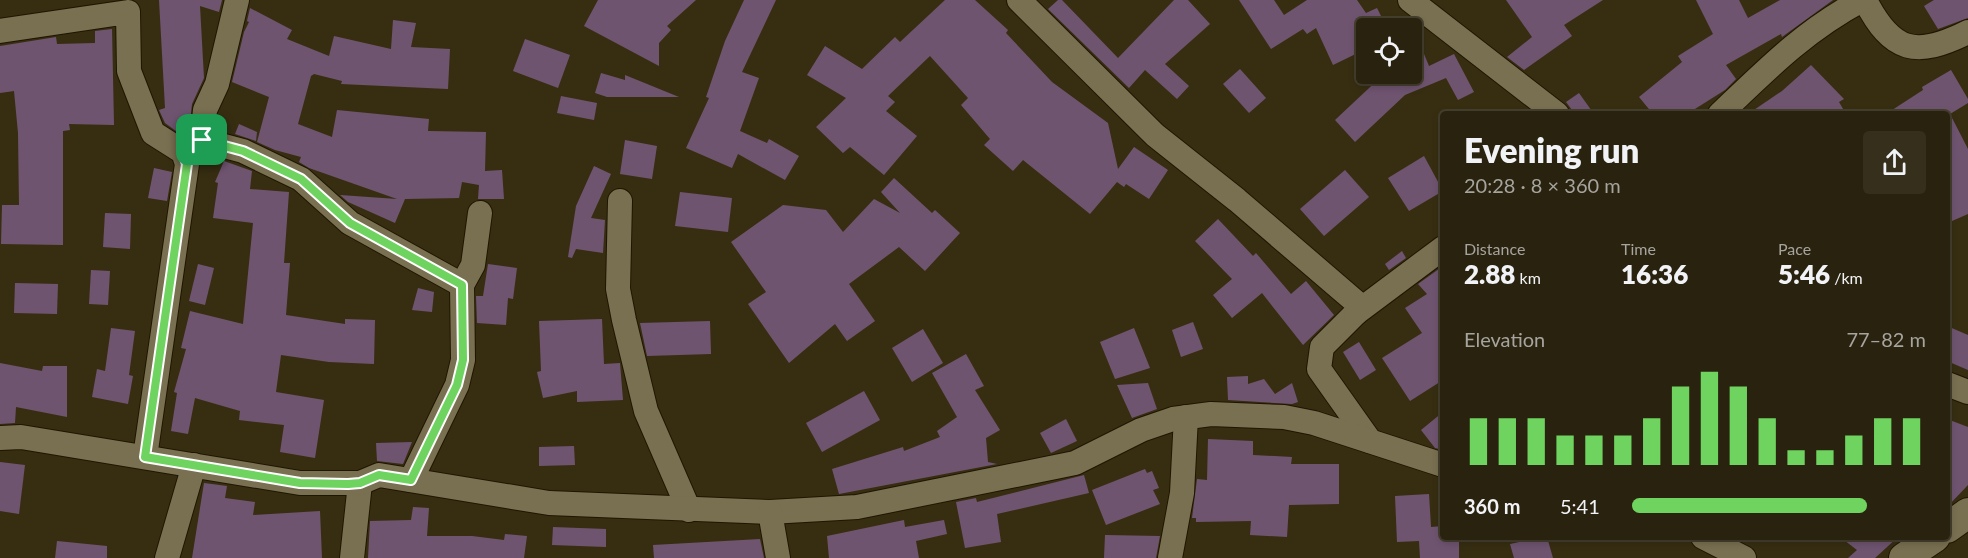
<!DOCTYPE html>
<meta charset="utf-8">
<style>
:root{--surface:#29220e;--page:#352f1c;--text:#f1f3f6;--muted:#a5a49e;--line:#453f2e;--accent:#6fd360}
body{margin:0;font-family:Lato,sans-serif;background:var(--page);color:var(--text);height:100vh;display:flex;flex-direction:column;font-size:22px;white-space:nowrap}
*{box-sizing:border-box;margin:0}
p{font-size:20px;color:var(--muted)}
.icon{flex:none;width:33px;height:33px;fill:none;stroke:currentColor;stroke-width:2;stroke-linecap:round;stroke-linejoin:round}
.map{position:relative;flex:1;overflow:hidden}
.sheet{position:absolute;left:1440px;top:111px;width:510px;height:429px;display:flex;flex-direction:column;background:var(--surface);border-radius:6px;box-shadow:0 3px 9px #0003,0 0 0 2px var(--line)}
.sheet>*{flex:none}
.tools{position:absolute;left:1356px;top:18px;display:grid;gap:12px}
.tools a{display:grid;place-items:center;width:66px;height:66px;border-radius:6px;background:var(--surface);box-shadow:0 3px 9px #0003,0 0 0 2px var(--line);font-size:30px}
.pin{position:absolute;display:grid;place-items:center;width:51px;height:51px;color:#fff;margin:-26px;border-radius:12px;box-shadow:0 3px 9px #0006}
.round{display:grid;place-items:center;flex:none;width:63px;height:63px;border-radius:6px;background:var(--page)}
.head{display:flex;align-items:center;justify-content:space-between;height:102px;padding:0 24px}
h1{font-size:33px;font-weight:800;line-height:45px}
.metrics{display:grid;grid-template-columns:repeat(3,1fr);gap:9px;height:102px;padding:6px 24px}
.metrics div{display:grid;align-content:center}
.metrics b{font-size:26px;font-weight:800}
.metrics small{font-size:16px;font-weight:400}
.metrics p{font-size:16px}
.chart{height:168px;padding:12px 24px}
.chart p{display:flex;justify-content:space-between}
.chart svg{width:100%;height:108px;margin-top:6px;stroke:var(--accent);stroke-width:6}
ul{padding:0 24px;list-style:none;font-size:20px}
li{display:grid;grid-template-columns:96px 72px 1fr;align-items:center;height:45px}
li i{height:15px;border-radius:8px;background:var(--accent)}
.map>svg:first-child{display:block}
.building{fill:#6f5470}
.lines{fill:none;stroke-linecap:round;stroke-linejoin:round}
.minor-casing{stroke:#1f1600;stroke-width:26}
.tertiary-casing{stroke:#1f1600;stroke-width:32}
.minor{stroke:#796f51;stroke-width:24}
.tertiary{stroke:#796f51;stroke-width:30}
.route-casing{stroke:#fff;stroke-width:12}
.route{stroke:#6fd360;stroke-width:8}
</style>
<div class="map">
<svg width="1968" height="558" viewBox="0 0 1968 558">
<rect width="100%" height="100%" fill="#372e12"/>
<g class="building">
<polygon points="159,0 222,0 219,12 200,6 204,78 192,104 189,131 176,131 165,123 159,110 165,108"/>
<polygon points="598,0 696,0 667,26 671,30 659,43 659,66 584,26"/>
<polygon points="744,0 776,0 742,72 759,78 740,131 767,143 769,139 799,156 785,180 738,154 732,168 686,148 709,98 706,97 725,41"/>
<polygon points="945,0 975,0 1008,30 1006,33 1052,82 1108,123 1118,169 1134,147 1168,170 1149,199 1126,184 1124,187 1117,182 1090,214 1023,160 1013,171 984,145 990,139 961,105 968,98 930,56 888,96 895,102 886,111 917,136 884,175 850,147 843,153 816,127 846,98 807,75 825,46 862,69 895,37 900,42"/>
<polygon points="1058,0 1062,0 1118,58 1174,0 1188,0 1210,24 1165,64 1189,86 1177,99 1145,70 1129,88 1048,9"/>
<polygon points="1239,0 1274,0 1284,15 1307,0 1357,0 1366,13 1377,8 1387,28 1366,28 1366,49 1333,65 1316,28 1307,34 1303,29 1271,49"/>
<polygon points="1506,0 1603,0 1564,25 1572,36 1524,70 1507,57 1532,37"/>
<polygon points="1696,0 1739,0 1748,18 1780,0 1833,0 1782,37 1781,34 1726,65 1736,79 1725,90 1687,114 1653,114 1639,97 1682,62 1678,56 1713,34"/>
<polygon points="1934,0 1968,0 1968,18 1938,29 1924,6"/>
<polygon points="250,8 292,30 287,39 329,56 334,36 391,49 393,20 416,23 411,47 450,49 448,89 341,84 342,81 314,74 311,76 298,124 332,137 337,110 429,119 428,131 486,132 485,171 502,170 504,199 478,199 479,185 462,182 459,198 405,199 395,223 348,202 340,195 397,199 309,168 299,162 301,157 275,150 257,142 269,97 232,82 244,32 249,22 247,21"/>
<polygon points="1412,25 1429,66 1454,54 1474,92 1458,100 1446,78 1405,95 1355,142 1335,120 1384,74 1412,74"/>
<polygon points="112,29 114,125 69,124 70,130 63,131 63,245 1,244 2,205 19,205 18,133 14,91 0,93 0,46 56,37 57,44 95,43 95,31"/>
<polygon points="525,39 570,55 558,88 513,71"/>
<polygon points="1811,65 1844,99 1839,102 1846,114 1748,114 1782,91"/>
<polygon points="1240,69 1266,98 1249,113 1223,84"/>
<polygon points="1951,70 1968,99 1968,103 1950,114 1968,149 1968,214 1952,221 1947,210 1947,114 1886,114 1923,90 1922,87"/>
<polygon points="601,73 625,80 625,75 679,97 607,97 595,93"/>
<polygon points="1579,93 1594,114 1575,114 1566,102"/>
<polygon points="561,96 597,103 594,120 557,113"/>
<polygon points="239,124 257,132 256,141 235,134"/>
<polygon points="625,140 657,146 652,179 620,174"/>
<polygon points="1424,156 1443,191 1409,211 1388,178"/>
<polygon points="224,161 252,171 250,189 289,192 284,263 290,263 286,315 345,324 345,319 375,320 374,364 329,362 281,355 276,392 324,400 315,458 280,452 284,425 239,420 240,411 195,398 188,434 171,431 177,393 174,392 186,349 181,348 190,311 243,324 253,223 213,218 218,183 215,182"/>
<polygon points="594,166 611,174 591,218 605,220 603,253 576,249 572,258 568,257 576,206"/>
<polygon points="154,168 172,172 167,201 148,198"/>
<polygon points="1345,170 1369,197 1324,236 1300,209"/>
<polygon points="894,178 932,213 935,210 960,233 925,271 899,247 849,284 875,321 847,341 835,324 789,363 748,304 766,292 731,242 783,205 826,210 843,232 874,199 900,213 881,192"/>
<polygon points="680,192 732,198 728,232 675,226"/>
<polygon points="105,213 131,214 130,249 103,247"/>
<polygon points="1218,219 1253,256 1256,253 1291,294 1306,281 1334,315 1303,345 1262,293 1232,318 1213,295 1232,279 1195,241"/>
<polygon points="1402,251 1406,258 1389,270 1385,264"/>
<polygon points="198,264 214,268 205,305 189,301"/>
<polygon points="488,264 517,268 513,299 508,298 506,325 477,323 476,296 483,296"/>
<polygon points="1443,266 1443,380 1410,401 1382,358 1422,333 1405,308 1427,294 1418,284"/>
<polygon points="91,270 110,271 108,305 89,304"/>
<polygon points="15,283 58,284 57,314 14,313"/>
<polygon points="418,288 434,292 432,312 412,310"/>
<polygon points="602,319 604,364 620,363 623,400 577,402 577,391 543,398 537,372 541,371 539,321"/>
<polygon points="710,321 711,354 647,356 640,323"/>
<polygon points="1193,322 1203,349 1181,357 1172,330"/>
<polygon points="1947,326 1968,335 1968,370 1947,361"/>
<polygon points="111,328 135,331 129,375 133,376 128,404 92,397 97,369 105,371"/>
<polygon points="1134,328 1150,368 1115,379 1100,342"/>
<polygon points="923,329 943,363 912,382 892,348"/>
<polygon points="1359,342 1376,370 1360,380 1343,352"/>
<polygon points="966,354 984,386 975,390 1000,430 986,438 988,462 997,464 839,494 832,469 903,447 904,451 940,437 937,431 957,417 932,373"/>
<polygon points="0,363 42,371 43,366 67,366 67,417 16,407 15,423 0,424"/>
<polygon points="1248,376 1248,384 1264,379 1275,394 1292,383 1298,402 1292,404 1228,400 1227,377"/>
<polygon points="1148,383 1157,409 1132,418 1117,385"/>
<polygon points="864,391 880,420 822,452 806,423"/>
<polygon points="1443,412 1443,450 1435,448 1421,430"/>
<polygon points="1066,419 1077,441 1051,453 1040,433"/>
<polygon points="1947,419 1968,427 1968,485 1947,507"/>
<polygon points="1208,439 1253,441 1253,455 1292,457 1291,464 1339,464 1339,504 1289,505 1287,537 1250,535 1251,521 1196,522 1196,518 1192,518 1197,479 1207,480"/>
<polygon points="412,442 403,464 377,461 376,443"/>
<polygon points="574,446 575,465 539,466 539,447"/>
<polygon points="0,462 25,465 19,514 0,511"/>
<polygon points="1145,469 1147,473 1152,471 1159,488 1153,490 1160,504 1106,525 1092,490"/>
<polygon points="1084,475 1089,493 997,514 1001,542 965,548 956,502 976,498 977,502"/>
<polygon points="204,483 227,486 225,498 255,502 253,515 320,511 322,558 192,558"/>
<polygon points="1429,494 1431,527 1443,526 1443,537 1459,537 1459,558 1420,558 1419,541 1397,542 1395,496"/>
<polygon points="413,507 429,508 427,536 472,536 504,540 505,534 527,536 524,558 368,558 370,521 411,520"/>
<polygon points="904,520 905,527 944,520 947,534 916,541 919,558 829,558 827,536"/>
<polygon points="553,527 606,529 606,547 552,545"/>
<polygon points="1105,535 1160,536 1156,558 1104,558"/>
<polygon points="1541,537 1547,537 1553,558 1514,558 1510,544"/>
<polygon points="1840,537 1898,537 1875,558 1848,558 1857,550"/>
<polygon points="760,539 764,558 654,558 653,545"/>
<polygon points="57,541 107,546 107,558 55,558"/>
</g>
<g class="lines">
<g class="minor-casing">
<g id="minor">
<polyline points="1019,0 1155,135 1237,200 1357,303 1356,313 1322,347 1319,369 1370,441"/>
<polyline points="1410,0 1557,114"/>
<path d="M1865,0C1892,53 1916,58 1968,32"/>
<polyline points="0,31 128,12 129,71 153,133 183,152 187,164 145,457"/>
<path d="M1720,114C1766,70 1804,31 1862,0"/>
<polyline points="202,140 243,151 301,179 350,223 462,285"/>
<polyline points="188,149 202,140 205,110 217,84 237,0"/>
<polyline points="620,201 618,289 624,320 646,411 689,510"/>
<polyline points="1356,313 1443,248"/>
<polyline points="1947,384 1968,392"/>
<polyline points="0,438 21,437 300,483 360,483 352,558"/>
<polyline points="411,480 457,385 463,360 462,285 473,265 480,213"/>
<polyline points="360,483 379,475 549,503 770,512 857,507 1075,463 1141,430 1173,419 1211,414 1284,417 1314,423 1443,465"/>
<polyline points="770,512 778,558"/>
<polyline points="1703,537 1744,558"/>
<polyline points="167,558 194,465"/>
<polyline points="1170,558 1182,493 1186,417"/>
</g>
</g>
<g class="tertiary-casing">
<g id="tertiary">
<polyline points="1947,528 1968,513"/>
<polyline points="1904,558 1935,537"/>
</g>
</g>
<use href="#minor" class="minor"/>
<use href="#tertiary" class="tertiary"/>
</g>
<g class="lines">
<g class="route-casing">
<polygon id="route" points="202,140 243,151 301,179 350,223 462,285 463,360 457,385 411,480 379,475 360,483 348,484 300,483 145,457 187,164 183,152"/>
</g>
<use href="#route" class="route"/>
</g>
</svg>
<div class="tools">
<a><svg class="icon" aria-label="locate" viewBox="0 0 24 24"><circle cx="12" cy="12" r="6"/><path d="M12 2v4M12 18v4M2 12h4M18 12h4"/></svg></a>
</div>
<div class="pin" style="left:202px;top:140px;background:#1e9e55"><svg class="icon" aria-label="arrive" viewBox="0 0 24 24"><path d="M6 21V4h12l-3 4 3 4H6"/></svg></div>
<section class="sheet">
<div class="head"><div><h1>Evening run</h1><p>20:28 · 8 × 360 m</p></div><a class="round"><svg class="icon" aria-label="share" viewBox="0 0 24 24"><path d="M12 15V3M7 8l5-5 5 5M5 13v7h14v-7"/></svg></a></div>
<div class="metrics">
<div><p>Distance</p><b>2.88<small> km</small></b></div>
<div><p>Time</p><b>16:36</b></div>
<div><p>Pace</p><b>5:46<small> /km</small></b></div>
</div>
<div class="chart"><p><span>Elevation</span>77–82 m</p>
<svg viewBox="0 0 160 44" preserveAspectRatio="none"><path d="M5 44V25M15 44V25M25 44V25M35 44V32M45 44V32M55 44V32M65 44V25M75 44V12M85 44V6M95 44V12M105 44V25M115 44V38M125 44V38M135 44V32M145 44V25M155 44V25"/></svg>
</div>
<ul>
<li><b>360 m</b>5:41<i style="width:80%"></i></li>
</ul>
</section>
</div>
